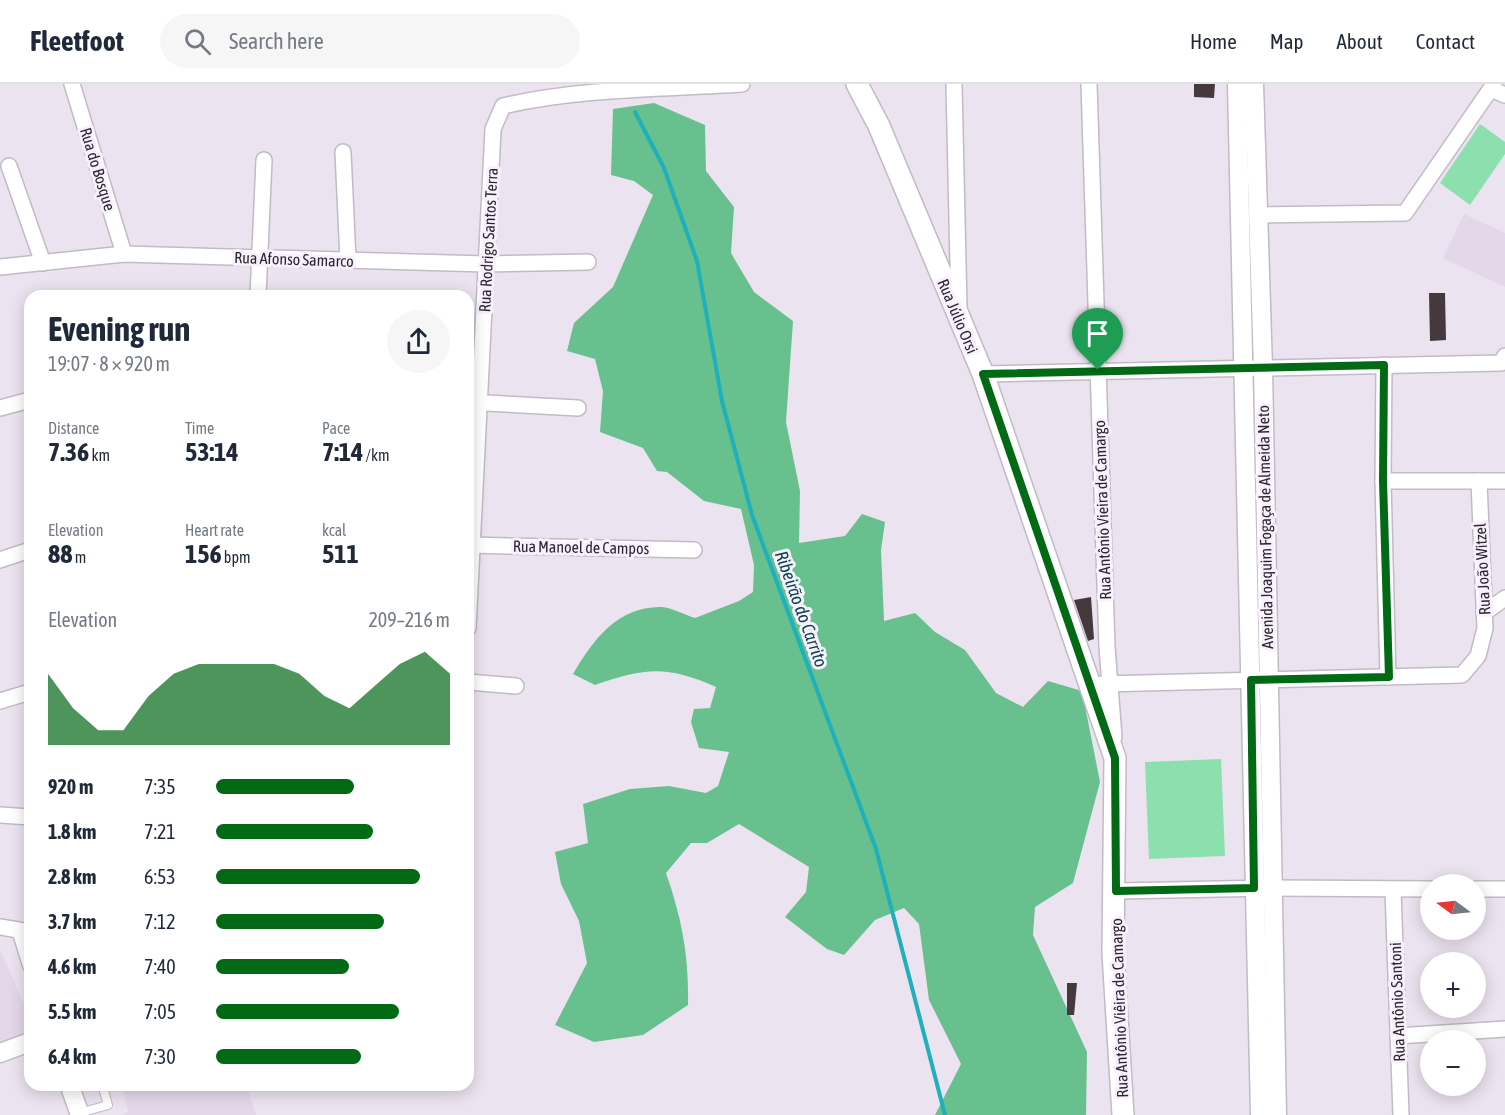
<!DOCTYPE html>
<meta charset="utf-8">
<style>
:root{--surface:#fff;--page:#f6f6f7;--text:#1f2937;--muted:#747a83;--line:#e0e1e3;--accent:#026915}
body{margin:0;font-family:"Asap Condensed",sans-serif;background:var(--page);color:var(--text);height:100vh;display:flex;flex-direction:column;font-size:22px;white-space:nowrap}
*{box-sizing:border-box;margin:0}
p{font-size:20px;color:var(--muted)}
.icon{flex:none;width:33px;height:33px;fill:none;stroke:currentColor;stroke-width:2;stroke-linecap:round;stroke-linejoin:round}
.map{position:relative;flex:1;overflow:hidden}
.details{position:absolute;left:24px;top:206px;width:450px;height:801px;display:flex;flex-direction:column;background:var(--surface);border-radius:18px;box-shadow:0 3px 15px #0003}
.details>*{flex:none}
.needle{width:39px;rotate:285deg}
.controls{position:absolute;left:1420px;top:790px;display:grid;gap:12px}
.controls a{display:grid;place-items:center;width:66px;height:66px;border-radius:50%;background:var(--surface);box-shadow:0 3px 15px #0003;font-size:30px}
.pin{position:absolute;display:grid;place-items:center;width:51px;height:51px;color:#fff;margin:-62px -26px;border-radius:50% 50% 50% 0;rotate:-45deg;box-shadow:0 0 6px #0007}
.pin .icon{rotate:45deg}
.round{display:grid;place-items:center;flex:none;width:63px;height:63px;border-radius:32px;background:var(--page)}
.summary{display:flex;align-items:center;justify-content:space-between;height:102px;padding:0 24px}
h1{font-size:33px;font-weight:700;line-height:45px}
.stats{display:grid;grid-template-columns:repeat(3,1fr);gap:9px;height:102px;padding:6px 24px}
.stats div{display:grid;align-content:center}
.stats b{font-size:26px;font-weight:700}
.stats small{font-size:16px;font-weight:400}
.stats p{font-size:16px}
.chart{height:168px;padding:12px 24px}
.chart p{display:flex;justify-content:space-between}
.chart svg{width:100%;height:108px;margin-top:6px;fill:var(--accent);opacity:.7}
ul{padding:0 24px;list-style:none;font-size:20px}
li{display:grid;grid-template-columns:96px 72px 1fr;align-items:center;height:45px}
li i{height:15px;border-radius:8px;background:var(--accent)}
header{display:flex;align-items:center;gap:36px;box-sizing:border-box;height:84px;padding:0 30px;background:var(--surface);border-bottom:2px solid var(--line)}
header strong{font-size:28px}
nav{display:flex;gap:33px;margin-inline-start:auto;font-size:21px}
.search{width:420px;height:54px;background:var(--page);display:flex;align-items:center;gap:15px;box-sizing:border-box;padding:0 21px;border-radius:33px;color:var(--muted);font-size:22px}
.map>svg:first-child{display:block}
.built{fill:#e4d7ea}
.green{fill:#8ce0ae}
.forest{fill:#68c08e}
.lines{fill:none;stroke-linecap:round;stroke-linejoin:round}
.stream{stroke:#1eb1bb;stroke-width:4}
.building{fill:#46393d}
.service-casing{stroke:#c2bac6;stroke-width:10}
.minor-casing{stroke:#c2bac6;stroke-width:18}
.tertiary-casing{stroke:#c2bac6;stroke-width:21}
.secondary-casing{stroke:#c2bac6;stroke-width:24}
.service{stroke:#fff;stroke-width:8}
.minor{stroke:#fff;stroke-width:15}
.tertiary{stroke:#fff;stroke-width:18}
.secondary{stroke:#fff;stroke-width:21}
.route-casing{stroke:#fff;stroke-width:12}
.route{stroke:#026915;stroke-width:8}
.labels{text-anchor:middle;stroke-width:6;stroke-linejoin:round;paint-order:stroke}
.street-label{font-size:16px;fill:#2b282d;stroke:#f9f0fe}
.water-label{font-size:18px;font-style:italic;fill:#064448;stroke:#f9f0fe}
</style>
<header>
<strong>Fleetfoot</strong>
<div class="search"><svg class="icon" aria-label="search" viewBox="0 0 24 24"><circle cx="10" cy="10" r="6"/><path d="M15 15l6 6"/></svg>Search here</div>
<nav><a>Home</a><a>Map</a><a>About</a><a>Contact</a></nav>
</header>
<div class="map">
<svg width="1505" height="1031" viewBox="0 0 1505 1031">
<rect width="100%" height="100%" fill="#ece3f0"/>
<g class="built">
<polygon points="1464,130 1505,149 1505,203 1443,174"/>
<polygon points="0,865 30,934 30,949 0,959"/>
<polygon points="111,1001 246,1001 256,1031 122,1031 128,1028 122,1003 112,1004"/>
</g>
<g class="green">
<polygon points="1480,40 1505,58 1505,70 1470,121 1440,99"/>
<polygon points="1221,675 1225,772 1149,775 1145,678"/>
</g>
<path class="forest" d="M654,19L705,41L706,87L734,123L731,169L754,208L793,237L786,338L800,407L799,459L845,452L862,430L885,438L881,466L884,537L915,529L935,548L965,566L996,609L1023,623L1048,597L1082,607L1100,698L1073,799L1035,823L1033,851L1087,968L1086,1031H935L961,980L929,916L919,840L904,824L875,836L844,871L827,865L785,833L806,808L809,783L739,740L707,759H691L666,789C682,835 689,872 688,921L643,951L594,958L555,941L587,879L579,837L561,800L555,768L588,759L583,720L630,705L669,702L706,709L718,702L729,668L699,664L691,638L694,625L710,624L716,603C665,581 646,584 595,601L573,590C593,556 617,523 660,523C671,523 685,531 695,534L739,517L753,508L754,481L741,425L704,417L667,388L657,387L643,364L600,348L603,307L595,275L567,267L574,239L613,203L653,111L634,97L611,91L613,25Z"/>
<g class="lines">
<polyline class="stream" points="635,28 664,84 697,177 722,317 752,431 876,765 945,1031"/>
</g>
<g class="building">
<polygon points="1194,0 1215,0 1214,14 1194,13"/>
<polygon points="1429,209 1445,209 1446,256 1430,257"/>
<polygon points="1091,513 1094,555 1088,557 1074,516"/>
<polygon points="1067,899 1077,899 1074,931 1067,931"/>
</g>
<g class="lines">
<g class="service-casing">
<polyline id="service" points="79,1029 108,1021 102,1000"/>
</g>
<g class="minor-casing">
<g id="minor">
<polyline points="72,0 124,170"/>
<polyline points="954,0 959,225"/>
<polyline points="1089,0 1107,563 1114,653"/>
<polyline points="1491,5 1505,11"/>
<polyline points="343,68 348,176"/>
<polyline points="9,82 43,179"/>
<polyline points="1259,131 1405,129 1494,0"/>
<polyline points="0,183 124,170 486,180 588,178"/>
<polyline points="258,212 264,76"/>
<polyline points="1384,281 1383,397 1388,593"/>
<polyline points="983,290 1501,279 1505,272"/>
<polyline points="468,318 578,324"/>
<polyline points="0,324 30,316"/>
<polyline points="1383,397 1505,397"/>
<polyline points="468,461 694,466"/>
<polyline points="0,476 30,466"/>
<polyline points="1484,529 1505,514"/>
<path d="M468,544L493,45L503,22C581,4 662,5 742,0"/>
<polyline points="468,598 516,602"/>
<polyline points="1102,600 1462,591 1478,572 1485,544 1479,397"/>
<polyline points="0,617 30,608"/>
<polyline points="0,731 30,733"/>
<polyline points="1476,805 1505,805"/>
<polyline points="1393,806 1401,1031"/>
<polyline points="1116,807 1272,804 1431,805"/>
<polyline points="0,843 30,848"/>
<polyline points="20,847 30,880"/>
<polyline points="1398,952 1505,945"/>
</g>
</g>
<g class="tertiary-casing">
<g id="tertiary">
<polyline points="1237,0 1260,1031"/>
<polyline points="1254,0 1263,284 1277,1031"/>
<polyline points="0,969 30,958"/>
<polyline points="69,1000 80,1031"/>
</g>
</g>
<g class="secondary-casing">
<polyline id="secondary" points="857,0 879,42 983,290 1115,674 1113,869 1123,1031"/>
</g>
<use href="#service" class="service"/>
<use href="#minor" class="minor"/>
<use href="#tertiary" class="tertiary"/>
<use href="#secondary" class="secondary"/>
</g>
<g class="lines">
<g class="route-casing">
<polygon id="route" points="1384,281 1383,397 1389,593 1251,596 1254,804 1116,807 1115,674 983,290"/>
</g>
<use href="#route" class="route"/>
</g>
<g class="labels">
<g class="street-label">
<text transform="translate(98 85) rotate(73)" y="6">Rua do Bosque</text>
<text transform="translate(488 156) rotate(-87)" y="6">Rua Rodrigo Santos Terra</text>
<text transform="translate(294 175) rotate(2)" y="6">Rua Afonso Samarco</text>
<text transform="translate(958 232) rotate(67)" y="6">Rua Júlio Orsi</text>
<text transform="translate(1102 426) rotate(-92)" y="6">Rua Antônio Vieira de Camargo</text>
<text transform="translate(1265 443) rotate(-91)" y="6">Avenida Joaquim Fogaça de Almeida Neto</text>
<text transform="translate(581 463) rotate(1)" y="6">Rua Manoel de Campos</text>
<text transform="translate(1482 485) rotate(-93)" y="6">Rua João Witzel</text>
<text transform="translate(1397 918) rotate(-92)" y="6">Rua Antônio Santoni</text>
<text transform="translate(1119 924) rotate(-92)" y="6">Rua Antônio Viêira de Camargo</text>
</g>
<g class="water-label">
<text transform="translate(801 525) rotate(70)" y="6">Ribeirão do Carrito</text>
</g>
</g>
</svg>
<div class="controls">
<a><svg class="needle" viewBox="-14 -14 28 28"><path d="M0-13l5 13h-10z" fill="#e53935"/><path d="M0 13l5-13h-10z" fill="#747a83"/></svg></a>
<a>+</a>
<a>−</a>
</div>
<div class="pin" style="left:1098px;top:286px;background:#1e9e55"><svg class="icon" aria-label="arrive" viewBox="0 0 24 24"><path d="M6 21V4h12l-3 4 3 4H6"/></svg></div>
<section class="details">
<div class="summary"><div><h1>Evening run</h1><p>19:07 · 8 × 920 m</p></div><a class="round"><svg class="icon" aria-label="share" viewBox="0 0 24 24"><path d="M12 15V3M7 8l5-5 5 5M5 13v7h14v-7"/></svg></a></div>
<div class="stats">
<div><p>Distance</p><b>7.36<small> km</small></b></div>
<div><p>Time</p><b>53:14</b></div>
<div><p>Pace</p><b>7:14<small> /km</small></b></div>
</div>
<div class="stats">
<div><p>Elevation</p><b>88<small> m</small></b></div>
<div><p>Heart rate</p><b>156<small> bpm</small></b></div>
<div><p>kcal</p><b>511</b></div>
</div>
<div class="chart"><p><span>Elevation</span>209–216 m</p>
<svg viewBox="0 0 160 44" preserveAspectRatio="none"><path d="M0 44V15L10 29L20 38L30 38L40 24L50 15L60 11L70 11L80 11L90 11L100 15L110 24L120 29L130 20L140 11L150 6L160 15V44z"/></svg>
</div>
<ul>
<li><b>920 m</b>7:35<i style="width:59%"></i></li>
<li><b>1.8 km</b>7:21<i style="width:67%"></i></li>
<li><b>2.8 km</b>6:53<i style="width:87%"></i></li>
<li><b>3.7 km</b>7:12<i style="width:72%"></i></li>
<li><b>4.6 km</b>7:40<i style="width:57%"></i></li>
<li><b>5.5 km</b>7:05<i style="width:78%"></i></li>
<li><b>6.4 km</b>7:30<i style="width:62%"></i></li>
</ul>
</section>
</div>
